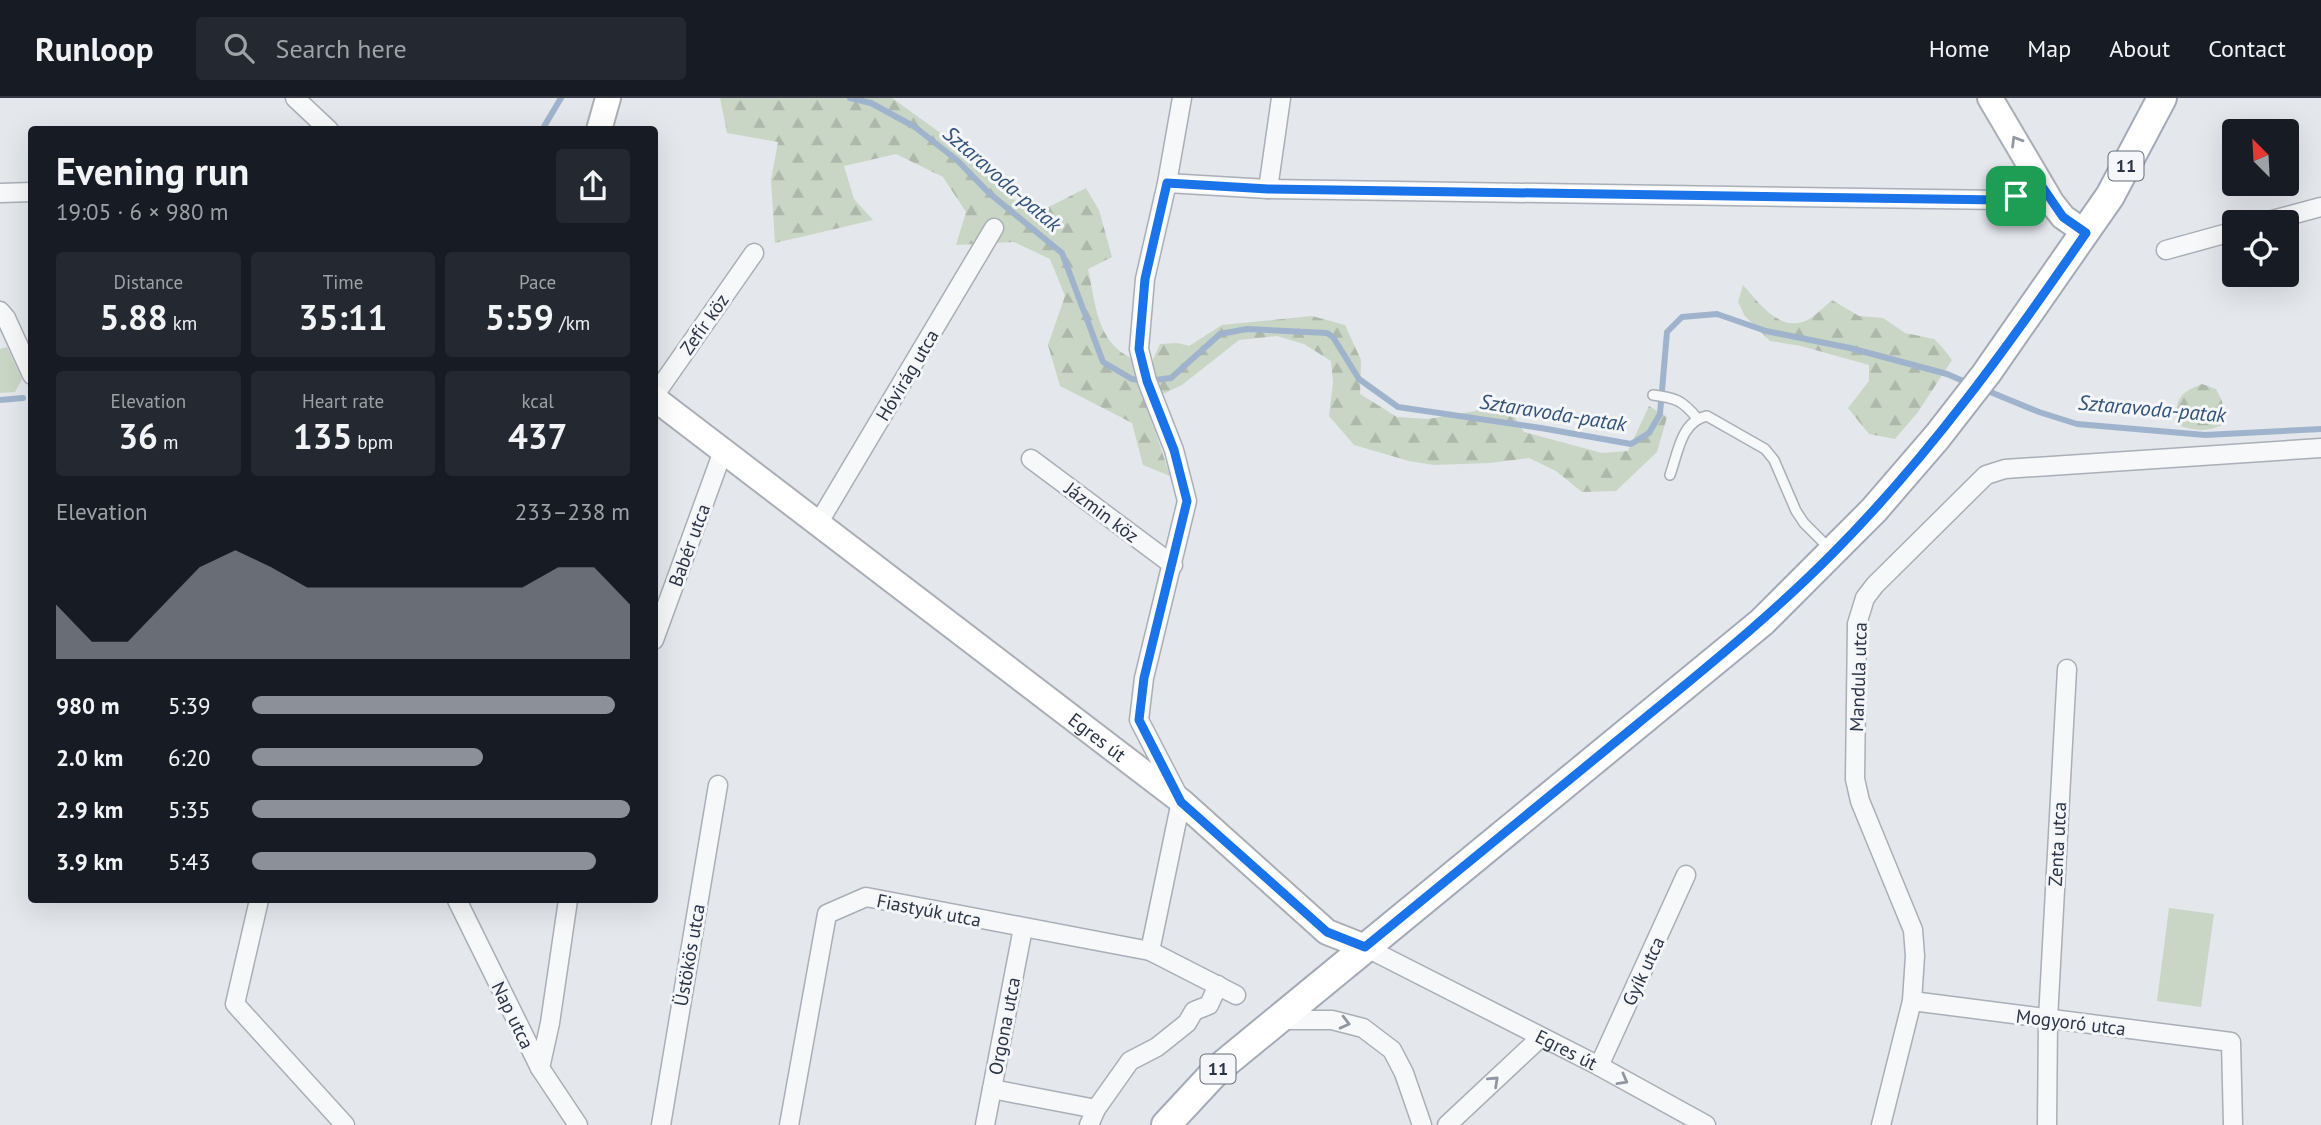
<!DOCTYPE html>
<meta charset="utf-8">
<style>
:root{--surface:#171b24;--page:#242831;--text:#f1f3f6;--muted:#9ea1a6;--line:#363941;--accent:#8c9099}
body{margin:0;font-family:"PT Sans",sans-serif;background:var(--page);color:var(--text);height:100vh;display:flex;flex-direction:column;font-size:26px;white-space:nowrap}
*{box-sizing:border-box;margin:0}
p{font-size:23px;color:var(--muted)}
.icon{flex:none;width:38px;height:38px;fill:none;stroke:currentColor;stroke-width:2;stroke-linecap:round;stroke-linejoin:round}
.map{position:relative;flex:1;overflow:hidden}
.side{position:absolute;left:28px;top:28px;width:630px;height:777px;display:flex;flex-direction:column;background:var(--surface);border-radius:7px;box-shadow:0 7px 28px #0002}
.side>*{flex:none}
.needle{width:46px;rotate:336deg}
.tools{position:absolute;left:2222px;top:21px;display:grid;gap:14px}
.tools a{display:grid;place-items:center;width:77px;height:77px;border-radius:7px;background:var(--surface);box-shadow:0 7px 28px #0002;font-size:35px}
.pin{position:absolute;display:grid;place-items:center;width:60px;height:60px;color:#fff;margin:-30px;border-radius:14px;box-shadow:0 4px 10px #0006}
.round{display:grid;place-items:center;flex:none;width:74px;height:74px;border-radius:7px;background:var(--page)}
.headline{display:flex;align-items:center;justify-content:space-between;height:119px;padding:0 28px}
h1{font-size:38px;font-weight:600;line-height:52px}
.metrics{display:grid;grid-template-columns:repeat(3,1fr);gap:10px;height:119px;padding:7px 28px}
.metrics div{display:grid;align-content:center;border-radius:7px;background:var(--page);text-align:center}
.metrics b{font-size:35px;font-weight:600}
.metrics small{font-size:19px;font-weight:400}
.metrics p{font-size:19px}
.chart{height:196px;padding:14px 28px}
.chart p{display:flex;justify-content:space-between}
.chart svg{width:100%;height:126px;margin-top:7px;fill:var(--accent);opacity:.7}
ul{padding:0 28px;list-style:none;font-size:23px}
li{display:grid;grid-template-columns:112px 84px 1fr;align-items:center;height:52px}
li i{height:18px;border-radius:9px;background:var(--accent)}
header{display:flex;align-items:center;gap:42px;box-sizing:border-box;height:98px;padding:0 35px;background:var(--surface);border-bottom:2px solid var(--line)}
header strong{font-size:33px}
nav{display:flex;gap:38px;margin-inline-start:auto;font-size:24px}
.search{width:490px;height:63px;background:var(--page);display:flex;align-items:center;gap:18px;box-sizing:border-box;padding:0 24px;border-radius:7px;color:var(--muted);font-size:26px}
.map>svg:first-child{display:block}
.green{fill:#c9d6c5}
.forest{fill:url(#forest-firs)}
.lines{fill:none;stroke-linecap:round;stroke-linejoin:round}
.stream{stroke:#9fb4cc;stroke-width:6}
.lane-casing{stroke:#a9aeb7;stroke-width:12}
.street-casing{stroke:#a9aeb7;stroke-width:21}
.secondary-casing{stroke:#a9aeb7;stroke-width:28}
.primary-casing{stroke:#a3abb8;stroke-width:32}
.lane{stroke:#f7f8fa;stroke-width:9}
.street{stroke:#f7f8fa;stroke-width:18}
.secondary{stroke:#fff;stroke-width:24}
.primary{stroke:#fff;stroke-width:28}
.oneway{stroke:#959aa2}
.oneway2{stroke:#9196a0}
.route-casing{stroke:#fff;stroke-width:14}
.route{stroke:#1a73e8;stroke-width:9}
.labels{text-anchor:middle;stroke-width:6;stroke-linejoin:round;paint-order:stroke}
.shield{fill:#f4f6f9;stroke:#676e7b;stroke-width:2}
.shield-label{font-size:18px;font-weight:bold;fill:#2b3445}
.street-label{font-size:19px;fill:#2b3445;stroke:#f4f6f9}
.water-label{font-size:21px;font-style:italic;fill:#34527a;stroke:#f4f6f9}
</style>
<header>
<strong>Runloop</strong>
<div class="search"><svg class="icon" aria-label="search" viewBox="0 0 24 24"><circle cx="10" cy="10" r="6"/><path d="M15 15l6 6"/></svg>Search here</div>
<nav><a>Home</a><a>Map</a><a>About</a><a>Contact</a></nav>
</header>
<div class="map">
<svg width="2321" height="1027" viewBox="0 0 2321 1027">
<defs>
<pattern id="forest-firs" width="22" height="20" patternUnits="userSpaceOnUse" patternTransform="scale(1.75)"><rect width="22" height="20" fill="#c9d6c5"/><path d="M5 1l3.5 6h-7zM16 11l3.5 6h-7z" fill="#adb8ab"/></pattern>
</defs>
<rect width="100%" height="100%" fill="#e4e7ec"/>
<g class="green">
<polygon points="7,249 22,281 15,294 0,295 0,251"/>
<polygon points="2169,810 2214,816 2201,909 2157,903"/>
</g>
<g class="forest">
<path d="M720,0H892L960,49L987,66L1003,94L1035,116L1086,90L1099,112L1112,159L1088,171C1096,206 1096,243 1131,260L1170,378L1143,367L1132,325L1060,288L1048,247L1065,198L1050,161L1014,144L956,147L966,114L943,79L896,56L844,68L854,101L873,122L775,145L771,82L778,44L727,35Z"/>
<path d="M1743,187C1760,206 1782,238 1811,220C1818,215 1825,208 1832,202L1859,218L1883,220L1905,235L1934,241L1943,250L1952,262L1918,314L1895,341L1869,336L1848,310L1869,283V267L1801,248L1770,243L1745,218L1738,204Z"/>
<polygon points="1312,218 1345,227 1361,262 1360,296 1397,319 1428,321 1475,313 1487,303 1508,308 1524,334 1602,355 1628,353 1649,308 1667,319 1657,354 1616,393 1582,394 1556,373 1529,360 1490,365 1434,367 1409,363 1354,347 1329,318 1333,284 1331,263 1304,246 1277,238 1239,242 1182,287 1161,297 1151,266 1160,246 1178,245 1189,248 1222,227"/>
<path d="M2202,286L2216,291L2222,303L2225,325C2211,335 2191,333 2176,326C2176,300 2179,295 2202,286Z"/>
</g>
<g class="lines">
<g class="stream">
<polyline points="850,0 871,5 915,29 958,63 989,95 1062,155 1103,264 1132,281 1147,283 1171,280 1220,236 1247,231 1327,235 1333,239 1359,281 1398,309 1541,330 1631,346 1649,335 1660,316 1667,234 1682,219 1717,216 1766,233 1850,250 1947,276 1970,286"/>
<polyline points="542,32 561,0"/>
<polyline points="1983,291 2039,314 2077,326 2205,337 2321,331"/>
<polyline points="0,302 23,300"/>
</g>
<g class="lane-casing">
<g id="lane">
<path d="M1653,297C1676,300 1682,302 1697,320"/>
<path d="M1670,377C1678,355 1681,323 1707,318L1765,351L1774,362L1796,413L1804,425L1830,451"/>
</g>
</g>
<g class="street-casing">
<g id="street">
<polyline points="295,0 329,32"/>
<polyline points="1167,85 1268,91 2000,102 2016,98 2041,87"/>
<polyline points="1268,91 1281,0"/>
<polyline points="0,95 32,94"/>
<polyline points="2265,124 2321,109"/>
<polyline points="2166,152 2235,133"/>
<polyline points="0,213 6,220 32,277"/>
<polyline points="654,298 754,155"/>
<polyline points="1031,361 1173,467"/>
<polyline points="819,424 994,130"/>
<polyline points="654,542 723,353"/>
<polyline points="259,802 235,906 345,1027"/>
<polyline points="457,802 540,970 578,1027"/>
<path id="s1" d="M1365,849L1599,968L1706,1027"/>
<polyline points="1150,853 1181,703 1139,622 1144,580 1187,403 1174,352 1147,283 1139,251 1145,181 1167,85 1182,0"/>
<polyline points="1912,903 2231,944 2233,1027"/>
<polyline points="1277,922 1332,922 1363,930 1392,952 1404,975 1422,1027"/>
<polyline points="1599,968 1686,777"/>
<polyline points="540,970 550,925 568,802"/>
<polyline points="992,991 1096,1011"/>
<polyline points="661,1027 718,687"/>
<polyline points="789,1027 827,816 866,799 1150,853 1236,897"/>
<polyline points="985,1027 1023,830"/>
<polyline points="1089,1027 1096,1011 1130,963 1157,949 1187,925 1194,913 1209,907 1218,887"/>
<polyline points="1447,1027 1541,939"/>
<polyline points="1881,1027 1912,903 1915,858 1913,832 1860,703 1855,681 1857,526 1865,500 1875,487 1986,377 2005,371 2321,350"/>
<polyline points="2047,1027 2048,921 2067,571"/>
</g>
</g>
<g class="secondary-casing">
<g id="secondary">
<polyline points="1990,0 2052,105 2063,119 2086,135"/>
<polyline points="599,32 608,0"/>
<path id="s2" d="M654,300L1181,703L1327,834L1365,849"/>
</g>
</g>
<g class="primary-casing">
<polyline id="primary" points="1166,1027 1218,971 1762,524 1874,412 1937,339 1986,276 2110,98 2162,0"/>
</g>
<use href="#lane" class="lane"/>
<use href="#street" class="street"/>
<use href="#secondary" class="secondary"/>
<use href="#primary" class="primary"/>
</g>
<defs><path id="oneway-chevron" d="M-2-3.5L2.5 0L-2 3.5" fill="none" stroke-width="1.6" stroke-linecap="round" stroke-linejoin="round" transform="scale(1.75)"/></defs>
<use class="oneway" href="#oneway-chevron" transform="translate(2016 43) rotate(-121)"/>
<g class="oneway2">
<use href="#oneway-chevron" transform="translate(1345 925) rotate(14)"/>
<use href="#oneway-chevron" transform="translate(1623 982) rotate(29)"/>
<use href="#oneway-chevron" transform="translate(1494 983) rotate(-43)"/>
</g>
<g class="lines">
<g class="route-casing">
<path id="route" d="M1167,85L1268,91L2000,102L2016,98L2041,87L2063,119L2086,135C2009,247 1930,357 1834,454C1772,517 1703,572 1635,628C1545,702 1455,776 1365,849L1327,834L1181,704L1139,622L1144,580L1187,403L1174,352L1147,283L1139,251L1145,181Z"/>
</g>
<use href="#route" class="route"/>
</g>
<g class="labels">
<g class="shield">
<rect x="2108.5" y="53.5" width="35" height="29" rx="5"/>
<rect x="1200.5" y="956.5" width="35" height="29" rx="5"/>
</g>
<g class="shield-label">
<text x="2126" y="74">11</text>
<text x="1218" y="977">11</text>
</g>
<g class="street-label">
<text transform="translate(704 226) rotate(-55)" y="7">Zefír köz</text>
<text transform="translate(907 277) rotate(-59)" y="7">Hóvirág utca</text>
<text transform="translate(1102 414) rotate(37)" y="7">Jázmin köz</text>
<text transform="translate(689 447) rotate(-70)" y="7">Babér utca</text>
<text transform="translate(1858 579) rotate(-88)" y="7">Mandula utca</text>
<text dy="7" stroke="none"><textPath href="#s2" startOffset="558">Egres út</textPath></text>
<text transform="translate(2057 746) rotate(-87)" y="7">Zenta utca</text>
<text transform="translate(929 812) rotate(11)" y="7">Fiastyúk utca</text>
<text transform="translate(689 857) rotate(-80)" y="7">Üstökös utca</text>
<text transform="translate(1643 873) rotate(-65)" y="7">Gyík utca</text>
<text transform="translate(513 917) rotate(64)" y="7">Nap utca</text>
<text transform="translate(2071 924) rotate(7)" y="7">Mogyoró utca</text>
<text transform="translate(1004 928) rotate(-79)" y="7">Orgona utca</text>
<text dy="7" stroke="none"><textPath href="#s1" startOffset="226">Egres út</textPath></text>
</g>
<g class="water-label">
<text transform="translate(1002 81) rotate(41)" y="7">Sztaravoda-patak</text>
<text transform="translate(2152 311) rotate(5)" y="7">Sztaravoda-patak</text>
<text transform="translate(1553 315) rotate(9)" y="7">Sztaravoda-patak</text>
</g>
</g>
</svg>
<div class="tools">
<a><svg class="needle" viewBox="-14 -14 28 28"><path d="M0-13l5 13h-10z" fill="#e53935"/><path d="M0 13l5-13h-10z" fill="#9ea1a6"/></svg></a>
<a><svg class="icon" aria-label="locate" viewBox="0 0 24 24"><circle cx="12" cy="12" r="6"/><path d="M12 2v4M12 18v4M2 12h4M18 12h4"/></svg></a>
</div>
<div class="pin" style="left:2016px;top:98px;background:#1e9e55"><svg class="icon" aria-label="arrive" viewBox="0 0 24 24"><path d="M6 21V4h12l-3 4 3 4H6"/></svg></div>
<section class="side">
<div class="headline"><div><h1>Evening run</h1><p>19:05 · 6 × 980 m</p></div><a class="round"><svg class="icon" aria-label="share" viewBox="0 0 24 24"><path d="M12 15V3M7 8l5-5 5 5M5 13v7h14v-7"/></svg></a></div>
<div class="metrics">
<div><p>Distance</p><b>5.88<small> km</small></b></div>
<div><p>Time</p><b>35:11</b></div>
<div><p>Pace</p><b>5:59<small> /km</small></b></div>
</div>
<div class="metrics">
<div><p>Elevation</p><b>36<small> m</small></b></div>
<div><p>Heart rate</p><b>135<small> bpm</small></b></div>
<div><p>kcal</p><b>437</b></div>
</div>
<div class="chart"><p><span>Elevation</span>233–238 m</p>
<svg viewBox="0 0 160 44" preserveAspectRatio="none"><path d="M0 44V25L10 38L20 38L30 25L40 12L50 6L60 12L70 19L80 19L90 19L100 19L110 19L120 19L130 19L140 12L150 12L160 25V44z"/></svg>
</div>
<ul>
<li><b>980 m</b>5:39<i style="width:96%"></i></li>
<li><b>2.0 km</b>6:20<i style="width:61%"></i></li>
<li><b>2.9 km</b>5:35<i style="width:100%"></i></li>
<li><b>3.9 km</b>5:43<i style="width:91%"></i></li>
</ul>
</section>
</div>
